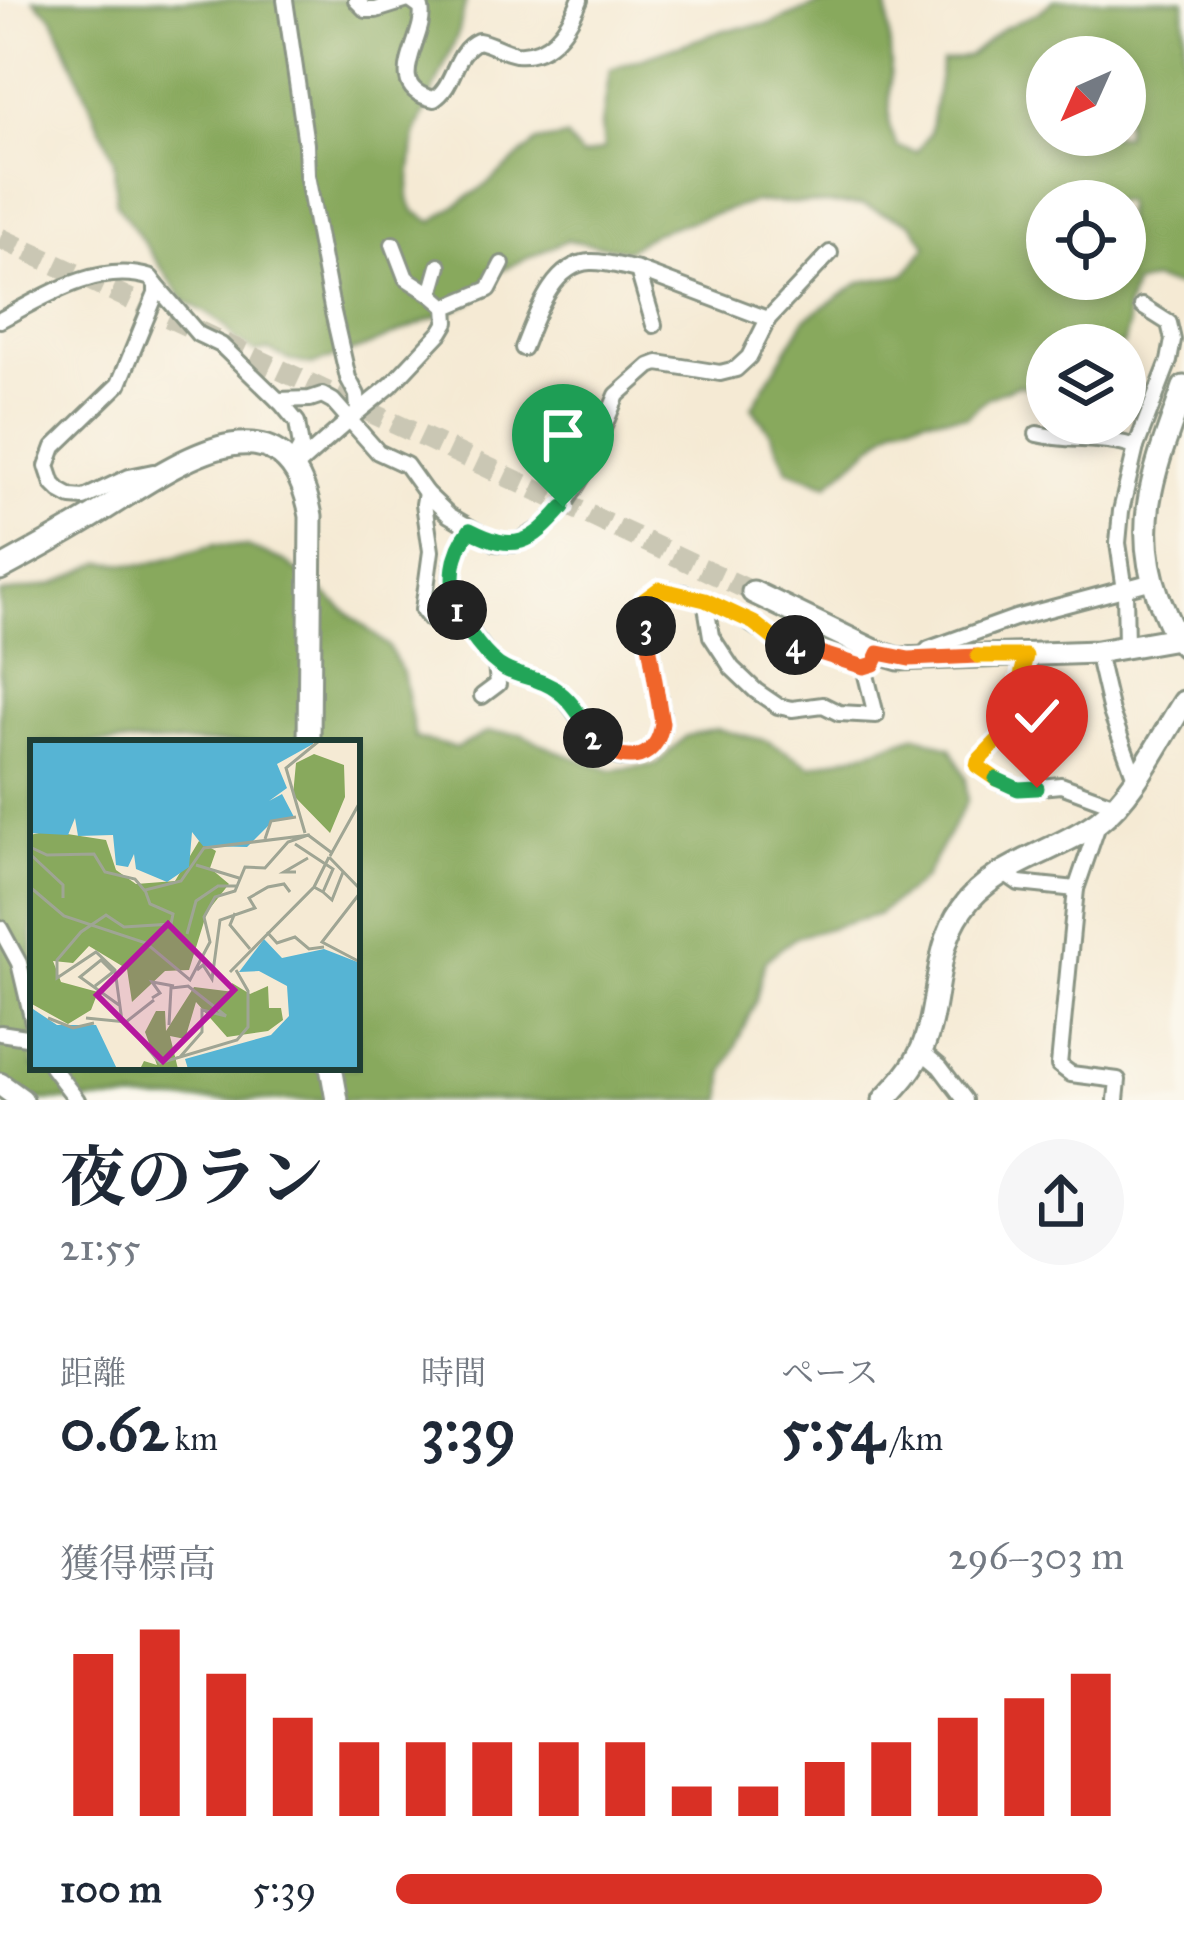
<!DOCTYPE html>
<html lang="ja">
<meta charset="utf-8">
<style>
:root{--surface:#fff;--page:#f6f6f7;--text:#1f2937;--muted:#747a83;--accent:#d93025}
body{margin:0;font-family:"IM FELL Great Primer","Noto Serif JP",serif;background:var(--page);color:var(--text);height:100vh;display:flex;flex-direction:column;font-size:45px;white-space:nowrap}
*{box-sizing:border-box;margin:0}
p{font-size:39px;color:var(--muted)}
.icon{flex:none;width:66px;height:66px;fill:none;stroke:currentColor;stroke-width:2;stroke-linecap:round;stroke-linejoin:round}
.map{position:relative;height:1100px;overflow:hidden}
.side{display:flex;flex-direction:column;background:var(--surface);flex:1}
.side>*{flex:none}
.needle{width:78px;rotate:225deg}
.tools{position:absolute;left:1026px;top:36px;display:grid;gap:24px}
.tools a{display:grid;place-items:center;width:120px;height:120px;border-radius:50%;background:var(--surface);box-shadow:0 6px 18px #0003;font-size:60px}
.pin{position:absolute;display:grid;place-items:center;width:102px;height:102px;color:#fff;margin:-123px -51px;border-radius:50% 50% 50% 0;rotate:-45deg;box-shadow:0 0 12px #0007}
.pin .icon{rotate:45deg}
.km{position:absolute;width:60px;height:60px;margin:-30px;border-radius:50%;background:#222;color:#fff;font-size:33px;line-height:60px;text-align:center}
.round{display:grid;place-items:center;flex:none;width:126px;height:126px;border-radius:63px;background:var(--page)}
.overview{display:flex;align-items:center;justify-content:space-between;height:204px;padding:0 60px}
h1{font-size:66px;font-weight:700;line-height:90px}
.figures{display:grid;grid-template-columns:repeat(3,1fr);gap:18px;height:204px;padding:12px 60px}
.figures div{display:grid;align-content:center}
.figures b{font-size:60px;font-weight:700}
.figures small{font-size:33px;font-weight:400}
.figures p{font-size:33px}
.chart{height:336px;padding:24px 60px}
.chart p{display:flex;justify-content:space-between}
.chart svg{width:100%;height:216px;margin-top:12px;stroke:var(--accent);stroke-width:6}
ul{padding:0 60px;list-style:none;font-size:39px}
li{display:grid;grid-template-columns:192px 144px 1fr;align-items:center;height:90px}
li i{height:30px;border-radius:15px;background:var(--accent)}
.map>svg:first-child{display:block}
.forest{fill:#88a95d;stroke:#547348;stroke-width:3;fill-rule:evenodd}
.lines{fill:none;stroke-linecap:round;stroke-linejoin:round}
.primary-tunnel{stroke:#cac7b4;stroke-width:21;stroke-dasharray:21 10;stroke-linecap:butt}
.street-casing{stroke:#8a9484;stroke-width:20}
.secondary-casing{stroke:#8a9484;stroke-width:27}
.primary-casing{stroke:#8a9484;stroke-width:27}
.street{stroke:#fff;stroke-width:14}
.secondary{stroke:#fff;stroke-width:21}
.primary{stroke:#fff;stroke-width:21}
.split-1-casing{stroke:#fff;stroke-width:24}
.split-2-casing{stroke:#fff;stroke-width:24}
.split-3-casing{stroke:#fff;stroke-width:24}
.split-4-casing{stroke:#fff;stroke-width:24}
.split-5-casing{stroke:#fff;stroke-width:24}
.split-6-casing{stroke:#fff;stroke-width:24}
.split-7-casing{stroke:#fff;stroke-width:24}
.split-1{stroke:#22a559;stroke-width:15}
.split-2{stroke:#22a559;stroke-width:15}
.split-3{stroke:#f0652b;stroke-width:15}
.split-4{stroke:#f5b400;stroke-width:15}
.split-5{stroke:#f0652b;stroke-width:15}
.split-6{stroke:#f5b400;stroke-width:15}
.split-7{stroke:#22a559;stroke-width:15}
.inset-road{fill:none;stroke:#9fa594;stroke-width:3}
.view{fill:#b5179e;fill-opacity:0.15;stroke:#b5179e;stroke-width:6}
.inset-edge{fill:none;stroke:#1f3d34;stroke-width:6}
</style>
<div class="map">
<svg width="1184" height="1100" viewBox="0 0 1184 1100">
<rect width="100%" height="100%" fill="#fbf7ec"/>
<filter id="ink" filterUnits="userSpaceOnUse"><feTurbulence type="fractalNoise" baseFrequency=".00833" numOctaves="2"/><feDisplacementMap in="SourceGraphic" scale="24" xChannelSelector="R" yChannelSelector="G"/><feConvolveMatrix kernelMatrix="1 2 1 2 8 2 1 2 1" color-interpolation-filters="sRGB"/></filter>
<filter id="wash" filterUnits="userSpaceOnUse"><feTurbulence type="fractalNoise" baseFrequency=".004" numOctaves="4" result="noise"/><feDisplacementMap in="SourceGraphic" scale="48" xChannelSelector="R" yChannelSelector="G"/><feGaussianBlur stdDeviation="2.7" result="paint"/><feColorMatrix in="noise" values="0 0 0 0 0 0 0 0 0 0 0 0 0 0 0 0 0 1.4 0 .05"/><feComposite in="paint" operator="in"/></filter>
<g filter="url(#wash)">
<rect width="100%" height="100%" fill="#f5ead4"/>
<g class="forest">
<path d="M34,0H466L459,31L415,135L408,198L414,211L432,222L490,182L537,142L566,137L582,156L604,149L602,125L610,69L725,30L771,24L819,4L877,0L887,5L891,62L889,125L897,147L917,152L930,133L942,62L969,56L1002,29L1039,12L1054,0H1184V288L1152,280L1134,285L1126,310L1128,326L1123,345H1047V394L1018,385L988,397L967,416L928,417L897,424L828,484L788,470L771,433L752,407L805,319L861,282L905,275L927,246L911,223L863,205L753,202L655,232L627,250L567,240L491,275L474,301L365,347L311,365L290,360L268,350L256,352L235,340L226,327L212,316L185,301L116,203L114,159L53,18ZM1047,57H1125V135H1047ZM1047,201H1125V279H1047Z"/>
<path d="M214,545L247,547L285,561L388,646L403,673L415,738L457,748L488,732L521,734L561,753L610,770L656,765L686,736L717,729L767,741L811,766L877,749L916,735L951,748L966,778L967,801L924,879L877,915L796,937L765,960L756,1000L724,1072L723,1100H0V594L54,584L102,562L145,565ZM33,743H357V1067H33Z"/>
</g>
</g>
<g filter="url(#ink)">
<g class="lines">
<polyline class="primary-tunnel" points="0,238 753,592"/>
<g class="street-casing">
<g id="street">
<polyline points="285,0 306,144 307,175 332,308 348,378 357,395 358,412 295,468"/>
<polyline points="356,0 366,10 376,10 408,0"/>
<path d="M410,0L421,8C428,37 379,87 434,99C456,85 453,52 478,41C491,43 503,52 516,54C550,57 569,27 580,0"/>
<polyline points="393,244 406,278 431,294 446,307"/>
<polyline points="156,285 198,334 221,345 282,404 297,422 301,447 291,464"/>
<polyline points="431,294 439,266"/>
<path d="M0,320C45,296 99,261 151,278L156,285V294L119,384L54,447L47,466L53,484L60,491L71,497L84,498L129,477L153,472"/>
<polyline points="654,325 638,270 768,319"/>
<path d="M523,348C535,319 551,264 590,262C605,261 623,267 638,270"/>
<polyline points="278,400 310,399 322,395 333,401 378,452 406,465 426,493 449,515 496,543 513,544 544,527 563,507 585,472 617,395 650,366 658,363 720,373 736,369 749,357 768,319 830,253"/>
<polyline points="358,412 391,385 441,332 447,322 446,307 489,289 502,264"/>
<path d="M1037,434C1071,442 1101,436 1136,447"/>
<polyline points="426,493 424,504 431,551 423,610 430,619 463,622"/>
<path d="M470,530C441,567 449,605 477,640C484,649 492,662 502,668C518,677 538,678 554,689C583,708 599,776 644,754C657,748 661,736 663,723L643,606L649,595L659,589L684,593L736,614L773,638L864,667L874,664L879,653"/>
<polyline points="705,600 711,636 732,668 756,691 778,706 792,709 823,705 839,713 876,715 864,667"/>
<polyline points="1126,647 1125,590 1118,543 1121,511 1136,447 1169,361 1173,340 1169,323 1142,306"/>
<polyline points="1097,652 1111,712 1135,778"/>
<polyline points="1026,656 1009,723 1002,736 978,761 977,766 1004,784 1018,789 1061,785 1115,805"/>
<polyline points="920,659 929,649 1015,618 1153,581"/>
<polyline points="482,696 498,684 496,663"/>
<polyline points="1099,822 1076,889 1059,1065 1071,1074 1118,1080 1116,1100"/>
<polyline points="1003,872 1019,883 1076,889"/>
<polyline points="0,928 19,963 33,1022"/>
<polyline points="0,1033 33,1038"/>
<polyline points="921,1051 940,1067 965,1100"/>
<polyline points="52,1067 77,1100"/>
</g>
</g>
<g class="secondary-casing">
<g id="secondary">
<path d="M1184,387C1159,460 1130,519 1158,596C1165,613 1172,633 1184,646"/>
<path d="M0,569C33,551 66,533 98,513C166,471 286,379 311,516L309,743"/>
<polyline points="331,1067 337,1100"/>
<polyline points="0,1084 22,1100"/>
<path d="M884,1100C899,1084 913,1069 922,1049C941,1005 933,949 962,909C994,863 1056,853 1099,821C1134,794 1160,739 1184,702"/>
</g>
</g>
<g class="primary-casing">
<polyline id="primary" points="753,592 879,653 899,659 1097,652 1177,638"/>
</g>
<use href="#street" class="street"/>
<use href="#secondary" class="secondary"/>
<use href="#primary" class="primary"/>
</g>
</g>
<g class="lines" filter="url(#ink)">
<g class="split-1-casing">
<path id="split-1" d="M457,610C450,580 451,554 470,530C515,553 531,544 563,507"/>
</g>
<g class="split-2-casing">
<path id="split-2" d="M457,610C466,630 486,659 505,669C523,678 543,679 559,692C574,703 584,722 593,738"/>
</g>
<g class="split-3-casing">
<path id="split-3" d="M593,738C617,766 657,765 662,723L646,626"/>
</g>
<g class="split-4-casing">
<polyline id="split-4" points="646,626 644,600 659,589 705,600 754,623 773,638 795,645"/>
</g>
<g class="split-5-casing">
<polyline id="split-5" points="795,645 864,667 874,664 879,653 909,659 978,656"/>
</g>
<g class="split-6-casing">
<polyline id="split-6" points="978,656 1026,656 1009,723 1002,736 978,761 977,766 996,779"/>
</g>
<g class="split-7-casing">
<polyline id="split-7" points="996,779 1018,789 1037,788"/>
</g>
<use href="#split-1" class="split-1"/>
<use href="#split-2" class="split-2"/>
<use href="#split-3" class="split-3"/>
<use href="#split-4" class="split-4"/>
<use href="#split-5" class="split-5"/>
<use href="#split-6" class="split-6"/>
<use href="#split-7" class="split-7"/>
</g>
<g transform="translate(30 740)">
<rect width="330" height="330" fill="#f5ead4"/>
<path d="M284,14L314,25L315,57L300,93L263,55L266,23ZM18,91L76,100L86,130L106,144L145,141L169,101L186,111L180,128L199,144L177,172L159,230L135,231L102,262L97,229L59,206L43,223L23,221L31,242L68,252L61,270L38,284L0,263V95ZM202,243L220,254L238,246L239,268H251L253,280L238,291L197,297L166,262L155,299L140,296L148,329H110L114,321L127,325L115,292L126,271H135L136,291L164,247L204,252Z" fill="#88a95d"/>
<path d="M0,1H283V4L247,24L257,48L239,61L252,54L264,77L244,80L217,107L173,106L162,92L159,127L137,142L106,129L104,114L98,127L86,125L83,95L48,96L45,78L38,95L0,93ZM234,199L252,218L294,209L330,223V329H158L155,319L241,295L259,276L257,246L229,231L209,232ZM0,267L27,285H66L87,329H0Z" fill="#56b4d4"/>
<path class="inset-road" d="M275,93L256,28L289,1M235,99L241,81L266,77M265,104L303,129L293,152L284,147M0,107L17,115L64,114L75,132L105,139L115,151M0,114L33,145V158M300,116L330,62M299,117L330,149M166,125L209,138M266,132H254L278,118M0,147L34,176L116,203L160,240L180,202L174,177L185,157L205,151L215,127L235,128L258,102L278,95L302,113M293,152L302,160L313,132M330,153L292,202L330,222M205,173L200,185L220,209M237,192L247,203L265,197L279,209L294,207M157,194L166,161L188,146H206M167,230L173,225L182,239L190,180L225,168L219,158L238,147L254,144L260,152M200,232L284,147L299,117M65,246L83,232L71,220L50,237L89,265M122,258L130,253L122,242L144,246M18,278L43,288L64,283M56,278L96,282L124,260M92,281L85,230L66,212L27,238V220L51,192L76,175L94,187L141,184L143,174L120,164L115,150L151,141L174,108L280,95M96,283L130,323L207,300L218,287V251L206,230M139,285L141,248L159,246M150,317L172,292V270L196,276L158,246"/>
<path class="view" d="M138,184L204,250L133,321L67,255Z"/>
<rect width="330" height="330" class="inset-edge"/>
</g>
</svg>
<div class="tools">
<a><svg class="needle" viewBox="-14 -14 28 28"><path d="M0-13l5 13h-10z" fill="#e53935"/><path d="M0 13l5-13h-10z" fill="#747a83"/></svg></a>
<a><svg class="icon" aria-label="locate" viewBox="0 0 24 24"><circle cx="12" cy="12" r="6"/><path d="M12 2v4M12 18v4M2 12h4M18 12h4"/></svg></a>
<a><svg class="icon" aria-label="layers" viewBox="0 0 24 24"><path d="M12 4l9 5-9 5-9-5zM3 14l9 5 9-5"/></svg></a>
</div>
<div class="pin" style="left:563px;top:507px;background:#1e9e55"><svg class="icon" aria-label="arrive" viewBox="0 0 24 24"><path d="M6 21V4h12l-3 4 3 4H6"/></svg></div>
<div class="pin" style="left:1037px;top:788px;background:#d93025"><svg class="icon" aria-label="check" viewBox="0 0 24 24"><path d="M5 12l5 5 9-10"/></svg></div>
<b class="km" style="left:457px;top:610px">1</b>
<b class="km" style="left:593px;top:738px">2</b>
<b class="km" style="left:646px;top:626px">3</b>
<b class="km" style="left:795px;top:645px">4</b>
</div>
<section class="side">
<div class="overview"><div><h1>夜のラン</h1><p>21:55</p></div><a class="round"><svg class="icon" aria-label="share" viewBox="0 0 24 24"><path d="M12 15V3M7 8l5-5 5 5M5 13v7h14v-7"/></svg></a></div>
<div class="figures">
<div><p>距離</p><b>0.62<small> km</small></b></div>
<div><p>時間</p><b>3:39</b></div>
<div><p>ペース</p><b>5:54<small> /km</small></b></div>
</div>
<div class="chart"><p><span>獲得標高</span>296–303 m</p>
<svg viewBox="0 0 160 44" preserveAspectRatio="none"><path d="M5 44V11M15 44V6M25 44V15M35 44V24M45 44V29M55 44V29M65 44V29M75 44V29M85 44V29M95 44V38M105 44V38M115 44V33M125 44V29M135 44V24M145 44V20M155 44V15"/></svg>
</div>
<ul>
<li><b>100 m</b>5:39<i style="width:97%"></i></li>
</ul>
</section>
